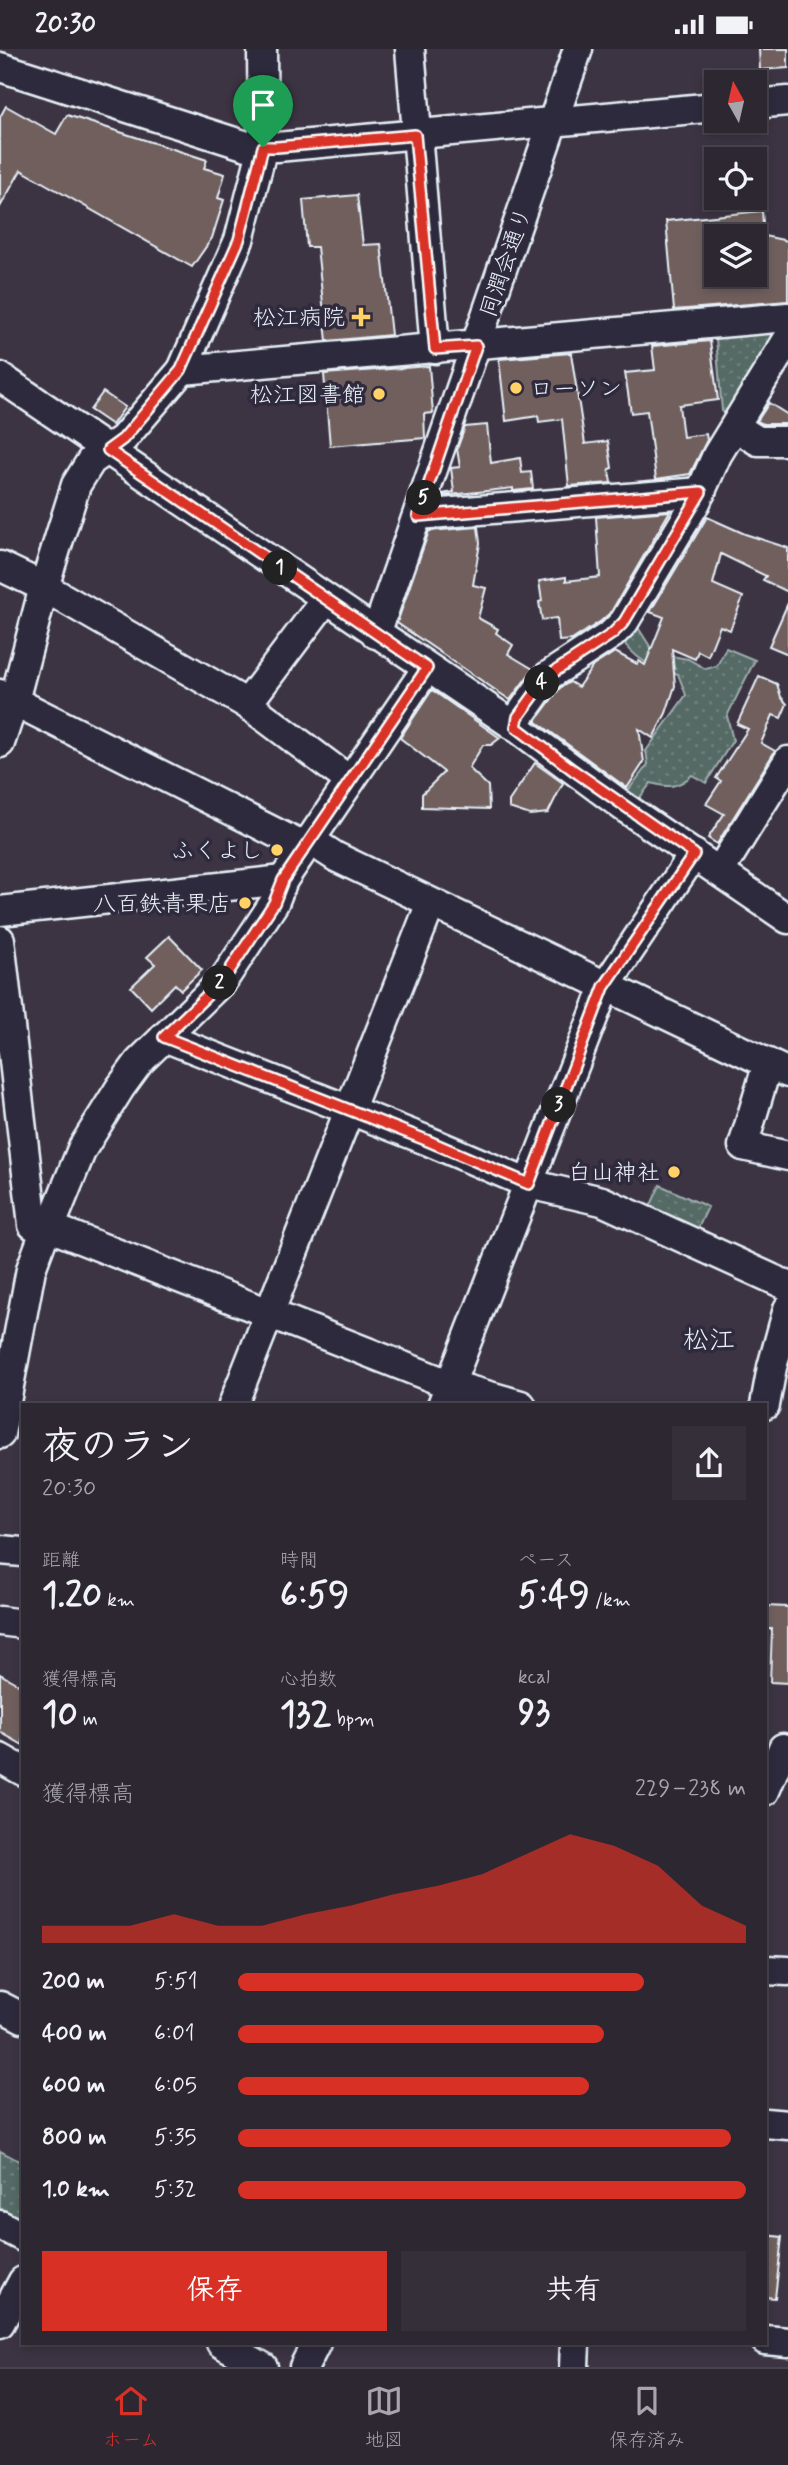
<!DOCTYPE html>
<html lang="ja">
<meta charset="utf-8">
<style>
:root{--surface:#2d2732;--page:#352f3a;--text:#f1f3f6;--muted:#a7a5ac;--line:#48444d;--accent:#d93025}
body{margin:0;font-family:Mynerve,"Klee One",sans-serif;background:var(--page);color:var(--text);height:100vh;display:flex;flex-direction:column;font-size:26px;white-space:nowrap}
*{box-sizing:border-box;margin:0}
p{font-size:23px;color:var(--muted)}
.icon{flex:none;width:38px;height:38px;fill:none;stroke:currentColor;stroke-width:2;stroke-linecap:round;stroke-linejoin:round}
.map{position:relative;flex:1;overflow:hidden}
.sheet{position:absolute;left:21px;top:1354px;width:746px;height:942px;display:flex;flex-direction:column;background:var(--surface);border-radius:0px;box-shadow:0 4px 10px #0003,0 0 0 2px var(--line)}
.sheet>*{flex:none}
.needle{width:46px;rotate:352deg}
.fabs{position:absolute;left:704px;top:21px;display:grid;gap:14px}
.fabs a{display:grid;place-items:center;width:63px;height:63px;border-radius:0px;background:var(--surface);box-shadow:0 4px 10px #0003,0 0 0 2px var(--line);font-size:35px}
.pin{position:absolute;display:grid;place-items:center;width:60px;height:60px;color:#fff;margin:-72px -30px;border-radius:50% 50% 50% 0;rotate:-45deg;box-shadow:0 0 7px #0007}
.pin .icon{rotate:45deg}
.km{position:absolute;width:35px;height:35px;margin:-18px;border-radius:50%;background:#222;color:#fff;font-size:19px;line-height:35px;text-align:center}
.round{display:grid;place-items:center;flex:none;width:74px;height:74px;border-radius:0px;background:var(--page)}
.head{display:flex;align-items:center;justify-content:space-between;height:119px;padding:0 21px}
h1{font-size:38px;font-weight:700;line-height:52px}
.stats{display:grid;grid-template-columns:repeat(3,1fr);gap:10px;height:119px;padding:7px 21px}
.stats div{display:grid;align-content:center}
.stats b{font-size:35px;font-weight:700}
.stats small{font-size:19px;font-weight:400}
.stats p{font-size:19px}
.chart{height:196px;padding:14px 21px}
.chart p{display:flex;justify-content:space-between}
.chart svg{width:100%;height:126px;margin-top:7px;fill:var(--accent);opacity:.7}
.cta{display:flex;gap:14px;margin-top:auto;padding:14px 21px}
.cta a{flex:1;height:80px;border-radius:0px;background:var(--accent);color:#fff;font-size:28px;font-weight:700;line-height:80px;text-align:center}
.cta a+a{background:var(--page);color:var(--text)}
ul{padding:0 21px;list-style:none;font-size:23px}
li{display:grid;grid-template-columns:112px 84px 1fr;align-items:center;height:52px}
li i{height:18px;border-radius:9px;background:var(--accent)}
.status{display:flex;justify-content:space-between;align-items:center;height:49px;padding:0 35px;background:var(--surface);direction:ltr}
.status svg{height:19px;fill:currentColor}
.tab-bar{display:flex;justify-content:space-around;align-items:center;height:98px;border-top:2px solid var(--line);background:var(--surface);font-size:19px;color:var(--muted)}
.tab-bar a{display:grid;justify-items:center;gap:4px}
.tab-bar .on{color:var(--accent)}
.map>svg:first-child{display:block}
.grass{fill:url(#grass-dots);stroke:#9eaeae;stroke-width:2}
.building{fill:#705e5d;stroke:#e8f1f8;stroke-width:2;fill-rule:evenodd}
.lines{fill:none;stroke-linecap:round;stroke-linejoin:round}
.minor-casing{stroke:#e8f1f8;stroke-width:33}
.minor{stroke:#2f2a3d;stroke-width:28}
.route-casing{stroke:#fff;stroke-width:14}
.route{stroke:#d93025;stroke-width:9}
.poi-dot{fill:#ffd166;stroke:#2f2a3d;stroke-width:2.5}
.labels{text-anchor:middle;stroke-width:7;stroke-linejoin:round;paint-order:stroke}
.street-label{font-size:23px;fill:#e8f1f8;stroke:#2f2a3d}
.poi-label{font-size:23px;fill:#e8f1f8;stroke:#2f2a3d;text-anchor:end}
.quarter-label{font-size:26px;fill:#e8f1f8;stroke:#2f2a3d}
</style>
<div class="status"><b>20:30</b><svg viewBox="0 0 49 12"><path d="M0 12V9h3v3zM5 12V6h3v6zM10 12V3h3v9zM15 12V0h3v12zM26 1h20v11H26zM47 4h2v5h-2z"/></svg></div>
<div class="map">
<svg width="788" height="2318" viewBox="0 0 788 2318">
<defs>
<pattern id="grass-dots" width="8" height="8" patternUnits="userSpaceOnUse" patternTransform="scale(1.75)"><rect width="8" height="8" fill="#556a65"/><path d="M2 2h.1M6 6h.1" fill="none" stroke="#6d807c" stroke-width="1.8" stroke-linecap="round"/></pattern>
</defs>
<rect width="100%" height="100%" fill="#3c3443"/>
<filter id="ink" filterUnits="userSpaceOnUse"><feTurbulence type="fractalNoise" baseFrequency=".0143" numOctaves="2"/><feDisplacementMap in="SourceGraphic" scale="14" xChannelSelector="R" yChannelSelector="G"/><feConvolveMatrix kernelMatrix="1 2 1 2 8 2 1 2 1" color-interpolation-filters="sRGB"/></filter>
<g filter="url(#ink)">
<g class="grass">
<polygon points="782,271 736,373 722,362 715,277"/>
<path d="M632,569L651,599L671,607L688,610L706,620L717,617L726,599L755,611L727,667L733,691L706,734L692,726C678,739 668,739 651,734L632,759L621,751L648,715L646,702L686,646L678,625C649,619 634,609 617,585Z"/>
<polygon points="660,1136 708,1158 694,1188 646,1167"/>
<polygon points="0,2102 23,2114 23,2179 0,2167"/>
</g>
<g class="building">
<polygon points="759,0 788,0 788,19 760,21"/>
<polygon points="6,57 56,85 67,66 207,111 204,119 225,125 218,149 224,151 212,189 192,218 21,121 0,158 0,68"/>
<polygon points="357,146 363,196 381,195 391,286 327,292 317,198 307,198 303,151"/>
<path d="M762,162L764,187L788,192V252L674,261L666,172ZM716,187H754V226H716Z"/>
<polygon points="710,292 718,351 679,356 683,388 706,385 707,391 690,425 656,430 647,362 631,364 625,324 655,321 652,297"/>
<polygon points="571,304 585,395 608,392 612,419 609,420 611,434 569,437 562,370 539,373 538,367 506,372 499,310"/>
<polygon points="429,317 433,364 424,365 425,389 330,397 324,325"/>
<polygon points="103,343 125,358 112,376 90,361"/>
<polygon points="769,354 788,366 787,375 763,375 757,372"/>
<polygon points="487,376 491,414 520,409 522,424 531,423 533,440 513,442 513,439 441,447 442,445 454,443 451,419 460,418 457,400 465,378"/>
<polygon points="670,462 611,563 601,572 572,591 559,592 557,569 542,571 539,553 542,552 539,532 566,528 566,532 600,528 596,468"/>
<polygon points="707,468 745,485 788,499 788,543 763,531 766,527 721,505 713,535 743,548 730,581 720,577 708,607 698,602 695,610 672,600 675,637 666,664 653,689 639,680 644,713 627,739 537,673 537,670 560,639 570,633 578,638 593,617 615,603 637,615 639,612 645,616 664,568 650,563"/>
<polygon points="478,478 480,494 473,536 486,539 478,569 498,580 496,584 513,596 508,605 533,620 510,651 397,574 429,482"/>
<polygon points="788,554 788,605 769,597"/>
<polygon points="759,627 777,635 781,648 787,655 781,669 773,666 761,694 775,702 717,795 708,789 724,765 706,755 721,732 716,729 748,680 737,675"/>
<polygon points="432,641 500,689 491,696 483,696 469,719 488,737 489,760 422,758 422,745 444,723 400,689"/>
<polygon points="535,714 563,734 548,764 530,766 509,759 509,752"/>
<polygon points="169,887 202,921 181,941 175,935 151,959 131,938 155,915 147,908"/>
<polygon points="765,1557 788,1558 788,1634 770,1633 772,1580 765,1580"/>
<polygon points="0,1625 23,1638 23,1696 0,1683"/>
<polygon points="765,2186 782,2188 775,2249 765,2248"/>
</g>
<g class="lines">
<g class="minor-casing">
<g id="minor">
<polyline points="410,0 435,300"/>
<polyline points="0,18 247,97 277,98 716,58"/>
<polyline points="754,55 788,52"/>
<polyline points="182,321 788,268"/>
<polyline points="0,328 516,678 624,758 788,870"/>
<polyline points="736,378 758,392 788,392"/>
<polyline points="418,466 701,443"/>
<polyline points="0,517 44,538 247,655 350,732"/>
<polyline points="376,585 578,0"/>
<polyline points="0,645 296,794 316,795 336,808 788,1024"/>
<polyline points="247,655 326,550"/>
<polyline points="516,678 518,669 548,627 612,585 624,573 696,453 717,406 788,290"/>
<polyline points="0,694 14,652 44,538 76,436 91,412 123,390 182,321 239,191 263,98 262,0"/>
<polyline points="720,822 788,712"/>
<polyline points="0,862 283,831"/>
<polyline points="0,891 33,1176 47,1177 451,1336 521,1356"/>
<polyline points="164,988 426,1091 529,1135 602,1152 788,1237"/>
<polyline points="768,1014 743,1097 788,1107"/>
<polyline points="233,1356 431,854"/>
<polyline points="442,1356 605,938 694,805"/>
<polyline points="765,1356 772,1318 788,1260"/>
<polyline points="0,1385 31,1220 47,1177 56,1164 82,1100 120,1039 139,1013 224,930 274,854 283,831 427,619"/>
<polyline points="0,1501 23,1503"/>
<polyline points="0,1572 23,1575"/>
<polyline points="0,1709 23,1722"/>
<polyline points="765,1742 783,1699"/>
<polyline points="765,1921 788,1922"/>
<polyline points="0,1957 23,1969"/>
<polyline points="765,2074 788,2076"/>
<polyline points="0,2176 23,2188"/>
<polyline points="0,2274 23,2232"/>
<polyline points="765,2291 788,2293"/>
<polyline points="221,2294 263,2318"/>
<polyline points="304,2318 316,2294"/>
<polyline points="574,2318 575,2294"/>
</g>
</g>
<use href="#minor" class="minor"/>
</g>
</g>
<g class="lines" filter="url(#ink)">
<g class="route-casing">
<polygon id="route" points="415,86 435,300 476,297 418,467 701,443 624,573 612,585 548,627 518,668 516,678 573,721 694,805 604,938 529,1135 426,1091 164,988 224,930 274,854 283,831 427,619 108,401 123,390 181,321 239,191 263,98 277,98"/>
</g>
<use href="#route" class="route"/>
</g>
<g class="poi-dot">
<path d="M357.5 257.5h7v7h7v7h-7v7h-7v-7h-7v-7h7z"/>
<circle cx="516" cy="339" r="7"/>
<circle cx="379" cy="345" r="7"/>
<circle cx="277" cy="801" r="7"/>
<circle cx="245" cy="854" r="7"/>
<circle cx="674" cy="1123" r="7"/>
</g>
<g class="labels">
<g class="street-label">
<text transform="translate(505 213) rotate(-71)" y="8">同潤会通り</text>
</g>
<g class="poi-label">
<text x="345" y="276">松江病院</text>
<text x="530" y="347" text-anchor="start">ローソン</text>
<text x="365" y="353">松江図書館</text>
<text x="263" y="809">ふくよし</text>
<text x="231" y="862">八百鉄青果店</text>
<text x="660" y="1131">白山神社</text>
</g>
<g class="quarter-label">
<text x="709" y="1299">松江</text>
</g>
</g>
</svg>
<div class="fabs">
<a><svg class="needle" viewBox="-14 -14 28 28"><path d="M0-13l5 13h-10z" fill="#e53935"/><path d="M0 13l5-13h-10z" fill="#a7a5ac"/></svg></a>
<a><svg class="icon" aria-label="locate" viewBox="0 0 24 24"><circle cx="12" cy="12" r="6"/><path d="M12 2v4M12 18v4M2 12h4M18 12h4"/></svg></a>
<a><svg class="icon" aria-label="layers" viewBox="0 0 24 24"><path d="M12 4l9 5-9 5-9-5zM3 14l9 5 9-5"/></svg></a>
</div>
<div class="pin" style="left:263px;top:98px;background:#1e9e55"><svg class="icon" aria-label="arrive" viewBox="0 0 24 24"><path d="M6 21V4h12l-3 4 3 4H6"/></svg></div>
<b class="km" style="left:280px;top:519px">1</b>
<b class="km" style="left:220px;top:934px">2</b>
<b class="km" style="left:559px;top:1056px">3</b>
<b class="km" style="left:542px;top:634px">4</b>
<b class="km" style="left:424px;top:449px">5</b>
<section class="sheet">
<div class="head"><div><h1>夜のラン</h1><p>20:30</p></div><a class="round"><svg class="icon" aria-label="share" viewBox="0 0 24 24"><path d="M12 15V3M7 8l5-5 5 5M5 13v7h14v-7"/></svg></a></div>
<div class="stats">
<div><p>距離</p><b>1.20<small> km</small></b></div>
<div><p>時間</p><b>6:59</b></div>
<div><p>ペース</p><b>5:49<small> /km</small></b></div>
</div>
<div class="stats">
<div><p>獲得標高</p><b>10<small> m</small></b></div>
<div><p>心拍数</p><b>132<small> bpm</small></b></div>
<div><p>kcal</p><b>93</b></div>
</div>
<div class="chart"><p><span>獲得標高</span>229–238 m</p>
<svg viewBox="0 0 160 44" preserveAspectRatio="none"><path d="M0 44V38L10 38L20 38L30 34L40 38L50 38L60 34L70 31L80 27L90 24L100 20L110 13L120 6L130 10L140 17L150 31L160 38V44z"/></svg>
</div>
<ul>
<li><b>200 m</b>5:51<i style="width:80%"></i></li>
<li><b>400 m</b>6:01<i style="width:72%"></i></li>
<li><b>600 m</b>6:05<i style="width:69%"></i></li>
<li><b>800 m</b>5:35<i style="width:97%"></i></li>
<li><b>1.0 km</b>5:32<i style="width:100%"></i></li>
</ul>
<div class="cta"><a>保存</a><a>共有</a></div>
</section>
</div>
<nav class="tab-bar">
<a class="on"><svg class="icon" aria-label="home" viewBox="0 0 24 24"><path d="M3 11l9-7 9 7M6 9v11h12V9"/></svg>ホーム</a>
<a><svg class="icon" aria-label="map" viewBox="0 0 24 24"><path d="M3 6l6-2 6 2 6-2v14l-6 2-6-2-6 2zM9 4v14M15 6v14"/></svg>地図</a>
<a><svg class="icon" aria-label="saved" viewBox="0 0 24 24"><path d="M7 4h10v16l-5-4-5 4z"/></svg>保存済み</a>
</nav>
